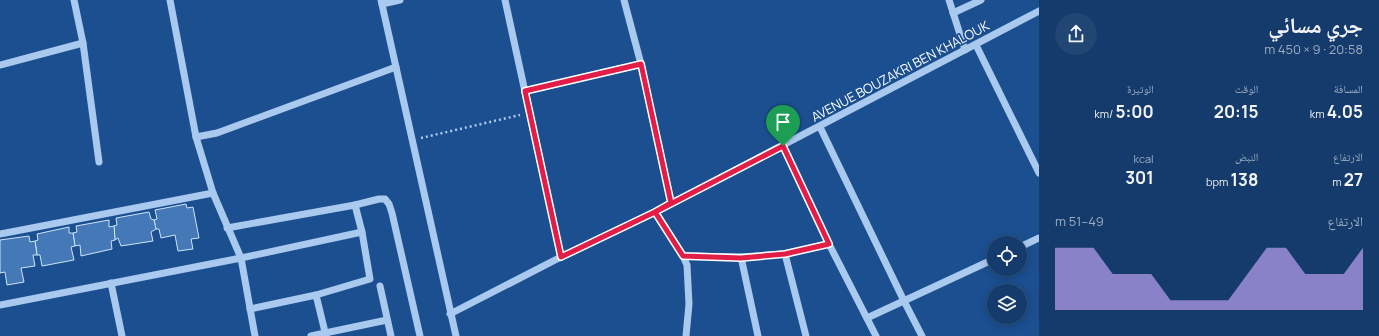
<!DOCTYPE html>
<html lang="ar">
<meta charset="utf-8">
<style>
:root{--surface:#143b6b;--page:#214673;--text:#f1f3f6;--muted:#9dadc1;--line:#33557e;--accent:#bca0f2}
body{margin:0;font-family:Manrope,"Noto Naskh Arabic",sans-serif;background:var(--page);color:var(--text);direction:rtl;height:100vh;display:flex;flex-direction:column;font-size:15px;white-space:nowrap}
*{box-sizing:border-box;margin:0}
p{font-size:13px;color:var(--muted)}
.icon{flex:none;width:22px;height:22px;fill:none;stroke:currentColor;stroke-width:2;stroke-linecap:round;stroke-linejoin:round}
.map{position:relative;flex:1;overflow:hidden;direction:ltr}
.panel{display:flex;flex-direction:column;background:var(--surface);width:340px}
.panel>*{flex:none}
.fabs{position:absolute;left:987px;top:236px;display:grid;gap:8px}
.fabs a{display:grid;place-items:center;width:40px;height:40px;border-radius:50%;background:var(--surface);box-shadow:0 2px 10px #0003,0 0 0 1px var(--line);font-size:20px}
.pin{position:absolute;display:grid;place-items:center;width:34px;height:34px;color:#fff;margin:-41px -17px;border-radius:50% 50% 50% 0;rotate:-45deg;box-shadow:0 0 4px #0007}
.pin .icon{rotate:45deg}
.round{display:grid;place-items:center;flex:none;width:42px;height:42px;border-radius:21px;background:var(--page)}
.summary{display:flex;align-items:center;justify-content:space-between;height:68px;padding:0 16px}
h1{font-size:22px;font-weight:700;line-height:30px}
.figures{display:grid;grid-template-columns:repeat(3,1fr);gap:6px;height:68px;padding:4px 16px}
.figures div{display:grid;align-content:center}
.figures b{font-size:17px;font-weight:700}
.figures small{font-size:11px;font-weight:400}
.figures p{font-size:11px}
.chart{height:112px;padding:8px 16px}
.chart p{display:flex;justify-content:space-between}
.chart svg{width:100%;height:72px;margin-top:4px;fill:var(--accent);opacity:.7}
main{display:flex;flex:1;min-height:0}
.map>svg:first-child{display:block}
.building{fill:#4478b7;stroke:#cfe3fa}
.lines{fill:none;stroke-linecap:round;stroke-linejoin:round}
.path{stroke:#a9c9ee;stroke-width:2.5;stroke-dasharray:2 3;stroke-linecap:butt}
.minor{stroke:#a9c9ee;stroke-width:7}
.route-casing{stroke:#fff;stroke-width:8}
.route{stroke:#e11d48;stroke-width:5}
.labels{text-anchor:middle;stroke-width:3.5;stroke-linejoin:round;paint-order:stroke}
.street-label{font-size:13px;fill:#fff;stroke:#1b4f8f}
</style>
<main>
<section class="panel">
<div class="summary"><div><h1>جري مسائي</h1><p>20:58 · 9 × 450 m</p></div><a class="round"><svg class="icon" aria-label="share" viewBox="0 0 24 24"><path d="M12 15V3M7 8l5-5 5 5M5 13v7h14v-7"/></svg></a></div>
<div class="figures">
<div><p>المسافة</p><b>4.05<small> km</small></b></div>
<div><p>الوقت</p><b>20:15</b></div>
<div><p>الوتيرة</p><b>5:00<small> /km</small></b></div>
</div>
<div class="figures">
<div><p>الارتفاع</p><b>27<small> m</small></b></div>
<div><p>النبض</p><b>138<small> bpm</small></b></div>
<div><p>kcal</p><b>301</b></div>
</div>
<div class="chart"><p><span>الارتفاع</span>49–51 m</p>
<svg viewBox="0 0 160 44" preserveAspectRatio="none"><path d="M0 44V6L10 6L20 6L30 22L40 22L50 22L60 38L70 38L80 38L90 38L100 22L110 6L120 6L130 22L140 22L150 22L160 6V44z"/></svg>
</div>
</section>
<div class="map">
<svg width="1039" height="336" viewBox="0 0 1039 336">
<rect width="100%" height="100%" fill="#1b4f8f"/>
<g class="building">
<polygon points="186,204 187,208 193,207 199,238 191,239 193,249 178,251 175,235 161,238 159,229 156,229 154,220 157,219 155,210"/>
<polygon points="149,212 151,219 154,220 156,229 151,232 153,241 121,246 118,238 115,240 114,226 117,225 116,218"/>
<polygon points="109,220 109,227 114,226 115,240 111,241 112,249 81,256 80,245 75,246 73,233 77,232 76,226"/>
<polygon points="69,227 69,233 73,233 75,246 71,247 74,260 42,266 40,255 37,255 35,241 38,240 37,234"/>
<polygon points="29,236 30,242 35,241 37,255 33,255 35,266 21,268 24,282 7,285 5,272 0,273 0,240"/>
</g>
<g class="lines">
<polyline class="path" points="421,138 520,115"/>
<g class="minor">
<polyline points="170,0 196,137 213,193 241,258 255,336"/>
<polyline points="381,0 456,336"/>
<polyline points="505,0 561,257"/>
<polyline points="624,0 641,64 671,203"/>
<polyline points="949,0 965,50"/>
<polyline points="382,4 400,0"/>
<polyline points="953,13 981,0"/>
<polyline points="83,43 99,162"/>
<polyline points="976,45 1039,173"/>
<polyline points="0,65 83,43 74,0"/>
<polyline points="525,91 641,64"/>
<polyline points="820,127 904,301 922,336"/>
<polyline points="196,137 217,133 396,67"/>
<polyline points="783,146 829,244 876,336"/>
<polyline points="655,212 683,256 687,265 689,304 686,336"/>
<polyline points="227,228 355,205 379,199 385,199 389,204 392,213 420,336"/>
<polyline points="0,234 213,193"/>
<polyline points="1020,247 1039,238"/>
<polyline points="785,254 806,336"/>
<polyline points="683,256 741,257 785,254 829,244"/>
<polyline points="741,257 758,336"/>
<polyline points="111,283 122,336"/>
<polyline points="380,286 391,336"/>
<polyline points="316,295 326,336"/>
<polyline points="0,305 241,258 362,232"/>
<polyline points="250,309 316,295 370,279 362,232 355,205"/>
<polyline points="450,314 561,257 655,212 1039,11"/>
<polyline points="867,318 994,259"/>
<polyline points="311,336 387,320"/>
</g>
</g>
<g class="lines">
<g class="route-casing">
<polyline id="route" points="783,146 655,212 561,257 525,91 641,64 671,203 655,212 683,256 741,258 785,254 829,244 783,146"/>
</g>
<use href="#route" class="route"/>
</g>
<g class="labels">
<g class="street-label">
<text transform="translate(900 71) rotate(-28)" y="5">AVENUE BOUZAKRI BEN KHALOUK</text>
</g>
</g>
</svg>
<div class="fabs">
<a><svg class="icon" aria-label="locate" viewBox="0 0 24 24"><circle cx="12" cy="12" r="6"/><path d="M12 2v4M12 18v4M2 12h4M18 12h4"/></svg></a>
<a><svg class="icon" aria-label="layers" viewBox="0 0 24 24"><path d="M12 4l9 5-9 5-9-5zM3 14l9 5 9-5"/></svg></a>
</div>
<div class="pin" style="left:783px;top:146px;background:#1e9e55"><svg class="icon" aria-label="arrive" viewBox="0 0 24 24"><path d="M6 21V4h12l-3 4 3 4H6"/></svg></div>
</div>
</main>
